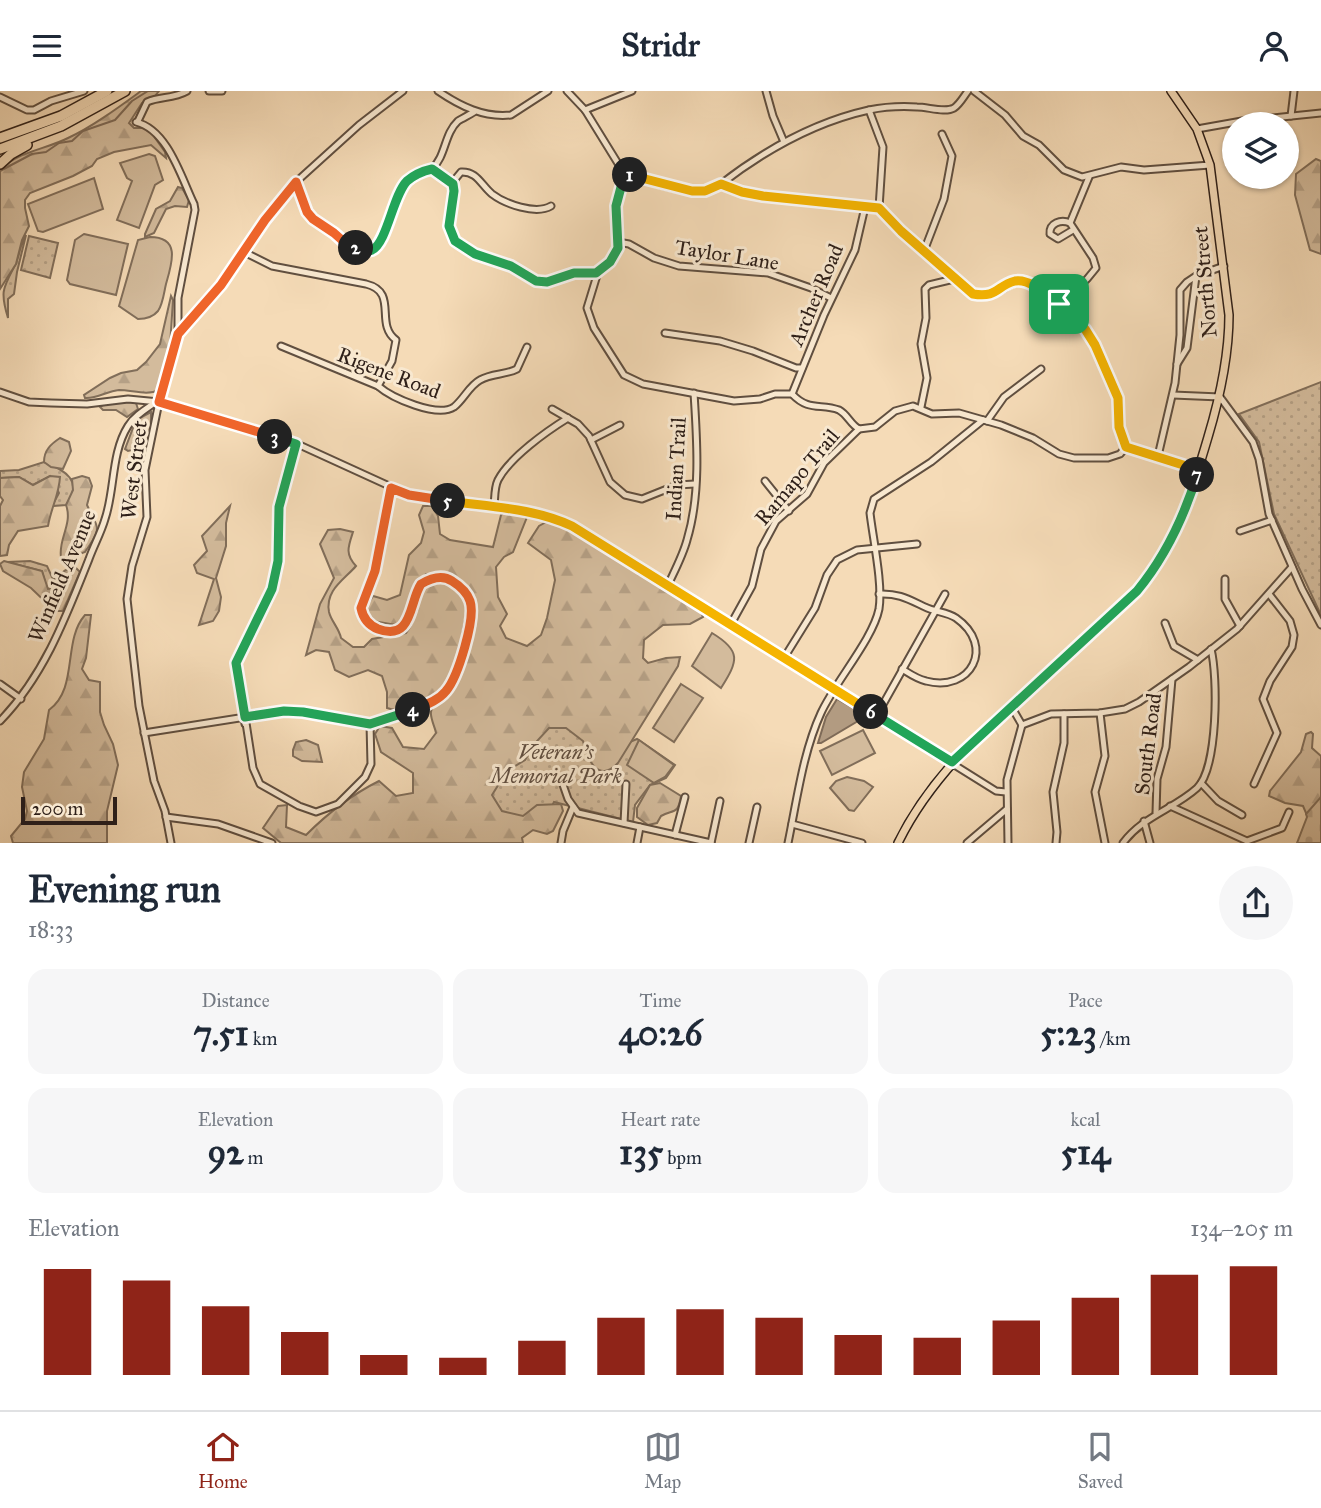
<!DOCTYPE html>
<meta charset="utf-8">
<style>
:root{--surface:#fff;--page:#f6f6f7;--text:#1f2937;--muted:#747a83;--line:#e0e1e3;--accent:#8f2418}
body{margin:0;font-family:"IM FELL Great Primer",serif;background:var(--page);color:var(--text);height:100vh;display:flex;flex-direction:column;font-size:26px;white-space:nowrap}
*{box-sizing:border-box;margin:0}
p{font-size:23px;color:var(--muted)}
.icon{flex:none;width:38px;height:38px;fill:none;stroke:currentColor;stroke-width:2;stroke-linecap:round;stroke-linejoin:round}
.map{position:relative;height:752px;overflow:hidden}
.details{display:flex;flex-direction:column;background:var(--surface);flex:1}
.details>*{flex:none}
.controls{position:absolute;left:1222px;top:21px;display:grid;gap:14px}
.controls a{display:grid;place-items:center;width:77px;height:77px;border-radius:50%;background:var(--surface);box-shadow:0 2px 5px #0004;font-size:35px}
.scale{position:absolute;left:21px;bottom:18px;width:96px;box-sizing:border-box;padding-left:7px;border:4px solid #2f2019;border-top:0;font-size:19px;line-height:24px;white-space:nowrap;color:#2f2019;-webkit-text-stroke:5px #f8e8d0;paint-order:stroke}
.pin{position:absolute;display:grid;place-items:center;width:60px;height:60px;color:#fff;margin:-30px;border-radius:14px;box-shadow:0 4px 10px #0006}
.km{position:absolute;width:35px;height:35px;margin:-18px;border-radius:50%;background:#222;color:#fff;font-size:19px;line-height:35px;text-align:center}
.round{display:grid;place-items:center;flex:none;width:74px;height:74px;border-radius:37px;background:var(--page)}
.headline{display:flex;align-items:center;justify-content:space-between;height:119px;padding:0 28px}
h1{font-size:38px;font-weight:800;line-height:52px}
.figures{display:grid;grid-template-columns:repeat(3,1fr);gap:10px;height:119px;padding:7px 28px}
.figures div{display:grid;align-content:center;border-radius:18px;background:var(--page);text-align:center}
.figures b{font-size:35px;font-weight:800}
.figures small{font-size:19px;font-weight:400}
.figures p{font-size:19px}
.chart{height:196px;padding:14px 28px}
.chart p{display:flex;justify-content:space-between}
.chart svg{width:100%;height:126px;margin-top:7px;stroke:var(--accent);stroke-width:6}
header{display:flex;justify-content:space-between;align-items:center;height:91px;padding:0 28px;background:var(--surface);font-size:32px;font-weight:800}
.tab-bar{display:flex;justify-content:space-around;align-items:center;height:98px;border-top:2px solid var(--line);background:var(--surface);font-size:19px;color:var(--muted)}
.tab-bar a{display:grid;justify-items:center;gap:4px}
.tab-bar .active{color:var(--accent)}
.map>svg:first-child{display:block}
.grass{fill:url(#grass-dots);stroke:#816e5a;stroke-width:2}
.forest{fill:url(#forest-firs);stroke:#816e5a;stroke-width:2}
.cemetery{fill:url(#cemetery-stones);stroke:#816e5a;stroke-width:2}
.pitch{fill:#d3bb9c;stroke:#816e5a;stroke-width:2}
.water{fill:#b29b81;stroke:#7e6a57;stroke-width:2}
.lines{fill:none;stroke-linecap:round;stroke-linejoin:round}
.stream{stroke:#7e6a57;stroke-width:2}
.minor-casing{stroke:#604f40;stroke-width:9}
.major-casing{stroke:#2f2019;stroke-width:10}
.highway-casing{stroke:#2f2019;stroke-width:12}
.minor{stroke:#f8e8d0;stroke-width:5}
.major{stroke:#f5dbb7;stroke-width:7}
.highway{stroke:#f5dbb7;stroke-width:9}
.split-1-casing{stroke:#fff;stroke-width:14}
.split-2-casing{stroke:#fff;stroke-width:14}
.split-3-casing{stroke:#fff;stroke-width:14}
.split-4-casing{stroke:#fff;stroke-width:14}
.split-5-casing{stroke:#fff;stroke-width:14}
.split-6-casing{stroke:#fff;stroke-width:14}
.split-7-casing{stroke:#fff;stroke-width:14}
.split-8-casing{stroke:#fff;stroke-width:14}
.split-1{stroke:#f5b400;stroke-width:9}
.split-2{stroke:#22a559;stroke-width:9}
.split-3{stroke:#f0652b;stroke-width:9}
.split-4{stroke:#22a559;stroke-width:9}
.split-5{stroke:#f0652b;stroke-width:9}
.split-6{stroke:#f5b400;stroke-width:9}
.split-7{stroke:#22a559;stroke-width:9}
.split-8{stroke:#f5b400;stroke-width:9}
.labels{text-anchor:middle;stroke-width:6;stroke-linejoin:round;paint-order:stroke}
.street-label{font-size:21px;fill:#2f2019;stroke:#f8e8d0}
.park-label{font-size:21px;font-style:italic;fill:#604e40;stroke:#f8e8d0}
</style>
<header><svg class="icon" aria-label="menu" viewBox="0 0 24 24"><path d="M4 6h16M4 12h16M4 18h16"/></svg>Stridr<svg class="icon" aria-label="person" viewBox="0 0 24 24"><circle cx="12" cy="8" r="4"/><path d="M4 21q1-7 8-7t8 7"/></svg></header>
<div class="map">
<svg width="1321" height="752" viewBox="0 0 1321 752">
<defs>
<pattern id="grass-dots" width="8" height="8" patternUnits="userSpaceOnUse" patternTransform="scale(1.75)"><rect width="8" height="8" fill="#d3bb9c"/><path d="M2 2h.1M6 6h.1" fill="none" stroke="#b5a086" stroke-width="1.8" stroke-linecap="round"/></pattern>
<pattern id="forest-firs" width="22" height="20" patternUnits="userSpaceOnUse" patternTransform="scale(1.75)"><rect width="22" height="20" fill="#d3bb9c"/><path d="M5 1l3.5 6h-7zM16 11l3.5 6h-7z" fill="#b5a086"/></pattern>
<pattern id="cemetery-stones" width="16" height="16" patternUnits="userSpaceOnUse" patternTransform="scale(1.75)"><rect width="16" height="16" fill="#d3bb9c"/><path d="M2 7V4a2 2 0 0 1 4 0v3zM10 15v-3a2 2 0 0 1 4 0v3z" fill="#b5a086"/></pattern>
</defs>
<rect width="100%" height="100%" fill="#f5dbb7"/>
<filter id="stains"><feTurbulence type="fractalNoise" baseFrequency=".00286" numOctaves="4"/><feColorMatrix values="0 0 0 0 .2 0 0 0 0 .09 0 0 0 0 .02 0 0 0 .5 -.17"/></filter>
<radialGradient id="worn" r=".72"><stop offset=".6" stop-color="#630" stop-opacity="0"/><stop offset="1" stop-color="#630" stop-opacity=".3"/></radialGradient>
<g class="grass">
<path d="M26,144L17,181L14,203L8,208V227C0,201 3,197 14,176C20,166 19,154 26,144Z"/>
<polygon points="29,145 58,152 50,187 21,179"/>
<polygon points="1321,291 1321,524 1274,423 1259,351 1239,323"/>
<path d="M44,371C65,379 84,390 66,414L52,415L59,402L50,385L33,394L19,386L0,387V380L19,379Z"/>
<polygon points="30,470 47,475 52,486 56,489 61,482 56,497 47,498 42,480 7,471"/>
<polygon points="557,630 630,651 637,648 675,674 666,687 650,694 635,714 633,731 554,711 541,738 492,721 482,698 501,673"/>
</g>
<g class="forest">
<path d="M141,0H159L155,5L142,12L129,32L134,37H148L165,61L166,67L151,54L114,61L97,68L92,75L73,85L30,102L25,109V117L29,135L22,149L16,173L0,198V79C16,61 47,58 68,47C92,36 119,16 141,0Z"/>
<polygon points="1316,68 1321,70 1321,163 1310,159 1295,104 1296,83"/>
<polygon points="178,96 182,97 189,109 187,116 175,115 166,118 154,142 145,146 145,143 156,118 170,110"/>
<path d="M171,205L173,209L170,255L159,299C147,305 132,299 119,299C107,300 97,308 85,307L84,304L110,287L121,282L137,279L146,271L160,253Z"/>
<polygon points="131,311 136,312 138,318 127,326 116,319 103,319 100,316 107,312"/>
<polygon points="151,321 151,337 145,356 128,360 125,358 136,329"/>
<path d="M60,347L69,351L71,360L63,378L51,376L44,371C44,359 51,353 60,347Z"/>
<path d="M50,385L60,386C59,404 51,417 48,435L18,440L9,454L7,464L0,465V415L3,409L0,405V387L19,386L33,394Z"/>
<path d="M82,385L89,387L92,395L87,414C98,438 103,436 85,461L64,469L61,466C58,448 73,433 66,414L73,399L72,388Z"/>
<polygon points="230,415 226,432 226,455 216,487 221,506 219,520 213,530 199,534 214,488 197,482 194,474 207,460 202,445"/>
<path d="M423,415H432L438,425L440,443L450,449L493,456L501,424L507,419L527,426L513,461L504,466L496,476L498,506L507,523L500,535L506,547L527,555L541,544L547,527L555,489L551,469L528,452L539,435L548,430L563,434L701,521L703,526L690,533L663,534L644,549L643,567L648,572L666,567L680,566L678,575L618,672C598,693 587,668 583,650L566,637H549L537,650L525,669L507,680L492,704L502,720L523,725L537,714L561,713L563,720L553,740L547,743L533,739L522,747L523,752H281L263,737L278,715L287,714L286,736L306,744C326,724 353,703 379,690L396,705L413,702V682L381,661L375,643L380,635L392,637L403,656L424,658L436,642C435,636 430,627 431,621C432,611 452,598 458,588C465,575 467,561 470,546C477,506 475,481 426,483C410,499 416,523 396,534L373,530L366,523L368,513L373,505L387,509L400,504L409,464L421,452L424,441L419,424Z"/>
<path d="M340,438L353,441C348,456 345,463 356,475C344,489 325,499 329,521C331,530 339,537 341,547L353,556H364L372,548L406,542C418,528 414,509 424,497C428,492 438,489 444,490C488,497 456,578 443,600C427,608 405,624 387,617V601L382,585L368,579L349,586L335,579L329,561L316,559L306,564L320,513L334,487L320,453L328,439Z"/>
<path d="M4,470L42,480L48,498L56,497C64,484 58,478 76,477L80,481L63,520H55L31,497L3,480L0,473Z"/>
<path d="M85,524H91L86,567L82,578L89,589L100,591V621L104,634L113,653L118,674L107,720V752H13L11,745L25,728L27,720L22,696L24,681L44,648L49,619C79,597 62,550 85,524Z"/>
<polygon points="1311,641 1313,643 1312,657 1321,665 1321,712 1309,729 1303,715 1285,712 1269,705 1270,700 1301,661 1306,643"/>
<polygon points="306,649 318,654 322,671 302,670 293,665 293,659 296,651"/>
<path d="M660,692L681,705C678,724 674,718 661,725L657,732L648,734L637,726V717L650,694Z"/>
</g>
<polygon class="cemetery" points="1321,706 1321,752 1297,752 1307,726 1306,723"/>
<g class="pitch">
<polygon points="149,63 155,65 163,89 155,94 139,137 117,129 132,90 127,87 120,72"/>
<polygon points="94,87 103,118 43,141 38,140 28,113"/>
<polygon points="84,143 128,153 116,204 70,193 67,189 75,149"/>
<path d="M150,146C181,146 172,172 166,193C164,201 163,213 158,220C153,226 145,228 138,228L119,215L138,149Z"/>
<path d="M712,542C742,560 738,570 721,597L692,575Z"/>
<polygon points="681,593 703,607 674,651 653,637"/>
<polygon points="863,639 875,662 832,684 820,660"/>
<polygon points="639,649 674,674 665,686 654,692 627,674"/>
<polygon points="847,686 864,690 873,696 854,720 849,719 830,697 836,690"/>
</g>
<polygon class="water" points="837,608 862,622 863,627 821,652 818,652 826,626"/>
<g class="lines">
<polyline class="stream" points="0,80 32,63 46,61 59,52 72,50 83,40 115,29 132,10 148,0"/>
<g class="minor-casing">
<g id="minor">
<polyline points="209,0 222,0"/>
<path d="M438,0C460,15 484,27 511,24L548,0"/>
<path d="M567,0L585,19L622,79C634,88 690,104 705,100C711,99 716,95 721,93L742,101L763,105L881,118L901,140L973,203C979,204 986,205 992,203C1008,198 1013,186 1031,194L1076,227L1089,244L1118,307L1119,336L1126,356L1199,379"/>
<polyline points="766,0 773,25 784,51"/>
<polyline points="974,0 1005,24 1023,45 1039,54 1064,79 1082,86 1121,76 1144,79 1210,74"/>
<polyline points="0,6 27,19 34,19 51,10 84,0"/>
<polyline points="585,19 632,0"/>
<polyline points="869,19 883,56 879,117"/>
<polyline points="1291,25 1294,0"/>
<path d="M138,30L147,11C161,5 173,8 187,0"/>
<path d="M136,31C168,39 181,86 194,113L195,119L178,207V243L159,311L145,379L147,426L132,475L127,508L139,615L154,690L165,720L171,752"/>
<polyline points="1197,38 1242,30 1321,22"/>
<polyline points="432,78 453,93 450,142 456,152 466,159 511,175 540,191 553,190 574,182 598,181"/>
<path d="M432,78C446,65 444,43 458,30C463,27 469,24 474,21"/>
<path d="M296,91C301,104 304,120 315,129C322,135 330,138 337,144C385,190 385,121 404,93C410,85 422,81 432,78"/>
<path d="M452,92L461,81C477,80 481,94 492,103C505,113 536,124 551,115"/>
<path d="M721,93C765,59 815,31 869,19C884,16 902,15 917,16C928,16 945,22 954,17C960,13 964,5 968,0"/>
<path d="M1070,132C1061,128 1049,132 1050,143L1058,148L1073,139"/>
<polyline points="618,151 629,153 654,167 679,175 768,182 811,197 831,207"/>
<polyline points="924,160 944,108 952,65 942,43"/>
<path d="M244,161L272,175L366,193C399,201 374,233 396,249L392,270L378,295"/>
<path d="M598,181L587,217L594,237L624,284L643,293L734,310L760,308L775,303H792C809,321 821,312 839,319C848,324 850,333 859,338L875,336L895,320L913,315L932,323L959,322L1001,334L1033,347L1059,363L1074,367H1108L1120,363L1126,356"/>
<path d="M598,181C628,164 613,142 616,115C617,104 622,92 625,81"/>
<polyline points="1059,213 1087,188 1096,177 1093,167 1070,132 1089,86"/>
<polyline points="665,242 720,250 753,260 796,277 802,277"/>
<polyline points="178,243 210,208 265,129 296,91 359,34 403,0"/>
<path d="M281,255L378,295C392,307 437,327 454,316C464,308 469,295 480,289C492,282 506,284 517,278L527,256"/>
<polyline points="1177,273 1187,257 1196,185"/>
<polyline points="0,301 29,311 51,312 87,313 128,308 159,311 293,351 409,404 533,422 556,428 622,466 996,700 1006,701"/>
<polyline points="792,303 824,224 855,159 865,116"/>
<polyline points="1173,304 1220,306 1253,351 1259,368 1269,423 1302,498 1321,534"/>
<polyline points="921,316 927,287 921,253 926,227 925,198 929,194 954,188"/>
<polyline points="552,318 578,333 589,345 610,391 625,404 642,408 677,394 695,393"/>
<polyline points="987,330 1004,306 1041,278"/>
<polyline points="591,349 620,334"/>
<polyline points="1158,365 1175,292 1180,244 1180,199 1187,191 1196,185 1224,175"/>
<polyline points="765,390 789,420"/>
<path d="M494,416C495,408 494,397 498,389C510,366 547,340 568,327"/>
<polyline points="1240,440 1272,429"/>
<polyline points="1225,488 1225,508 1240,535"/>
<path d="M668,494C675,479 683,464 687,449C701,403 697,349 694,302"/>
<path d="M879,503C898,502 908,508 925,516C935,521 947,521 956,527C996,555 971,602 926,590C917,588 910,583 902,578"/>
<polyline points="1165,532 1174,555 1198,569"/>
<polyline points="731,533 752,495 761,458 776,430 807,403 824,372 859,338"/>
<polyline points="784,567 815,517 827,484 837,469 857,459 917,453"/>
<polyline points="0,593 21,608"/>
<polyline points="1011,615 1022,634"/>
<polyline points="1100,622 1105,665 1095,701 1105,752"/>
<polyline points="877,624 945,503"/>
<path d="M0,630C44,585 66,526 89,468C94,454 101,442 105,428C115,399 111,362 128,335C134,325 146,318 156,311"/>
<polyline points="246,632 253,677 260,693 299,715 316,721 338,713 365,686 371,673 370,633"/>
<polyline points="245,633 236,573 272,498 278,472 279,416 296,353"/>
<polyline points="1022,634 1051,623 1100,622 1125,618 1139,611 1189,576 1237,538 1292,476"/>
<polyline points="144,642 284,620 304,621 370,633 432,611 440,606 447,599 461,570 471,515 462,497 446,487 434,487 421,493 410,526 403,536 395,539 383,539 373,535 365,529 361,517 375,480 391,397"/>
<polyline points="561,688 568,708 578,722 711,752"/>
<polyline points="1201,692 1218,710 1242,724"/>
<polyline points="1254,693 1277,642 1263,608 1270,590 1292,556 1294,544 1290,530 1269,503"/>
<polyline points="1170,715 1247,750 1282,737 1289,721"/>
<polyline points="1156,722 1157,688 1166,656 1172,588"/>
<polyline points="166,726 218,733 272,752"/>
<polyline points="1144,730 1150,752"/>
<polyline points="624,732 626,693"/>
<polyline points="792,733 862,752"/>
<polyline points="675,744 685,706"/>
<polyline points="561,752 563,740 573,716"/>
<polyline points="637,752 640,736"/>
<polyline points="711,752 720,710"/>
<polyline points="749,752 757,716"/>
<path d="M788,752C797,709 803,661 821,622C835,591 873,548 879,518C883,493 873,448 870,422L874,408L931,371L983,329"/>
<polyline points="967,752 1007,718"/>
<polyline points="1008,752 1007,689 1022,634"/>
<polyline points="1056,752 1057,741 1053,701 1064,652 1064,623"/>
<path d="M1123,752C1143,725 1174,718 1197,697C1218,677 1218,586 1211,558"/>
</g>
</g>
<g class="major-casing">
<path id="major" d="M898,752C949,647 1059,583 1137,500C1177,452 1191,404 1208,346C1220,306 1229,266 1229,224L1210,74L1197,38L1171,0"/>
</g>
<g class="highway-casing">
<g id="highway">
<polyline points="0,47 61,25 107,0"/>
<polyline points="0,58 61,35 125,0"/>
<polyline points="0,73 11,63 27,54"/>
</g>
</g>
<use href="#minor" class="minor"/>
<use href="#major" class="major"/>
<use href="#highway" class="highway"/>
</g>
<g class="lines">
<g class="split-1-casing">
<path id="split-1" d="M630,84L692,100H705L721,93L742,101L763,105L879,117L901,140L973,203C998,207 996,195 1015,190C1030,187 1048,205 1059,213"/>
</g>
<g class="split-2-casing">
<path id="split-2" d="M356,157C361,158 367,161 372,159C387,152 393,104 407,90C414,84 423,80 432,78L453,93L454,100L449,135L455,150L475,163L511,175L536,190L547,191L574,182H596L610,171L618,157L616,115L625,81L630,84"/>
</g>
<g class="split-3-casing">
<polyline id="split-3" points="275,346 159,311 178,243 221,194 265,129 296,91 307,121 313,128 334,142 343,150 356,157"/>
</g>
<g class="split-4-casing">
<polyline id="split-4" points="275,346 296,353 279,416 278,470 272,498 236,572 245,626 284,620 303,621 370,633 413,619"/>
</g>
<g class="split-5-casing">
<path id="split-5" d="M413,619C425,614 438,610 446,600C458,586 476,527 470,510C467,501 460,495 452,490C442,483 431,487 421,493C409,511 413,551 378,538C368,534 363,527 361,517L375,480L391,397L409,404L448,410"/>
</g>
<g class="split-6-casing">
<path id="split-6" d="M448,410C490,416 534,417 572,435L871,621"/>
</g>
<g class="split-7-casing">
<path id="split-7" d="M871,621L952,671L1137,500C1165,466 1184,426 1197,384"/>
</g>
<g class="split-8-casing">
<polyline id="split-8" points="1059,213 1085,238 1095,254 1118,307 1119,336 1126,356 1199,379 1197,384"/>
</g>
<use href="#split-1" class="split-1"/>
<use href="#split-2" class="split-2"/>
<use href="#split-3" class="split-3"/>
<use href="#split-4" class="split-4"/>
<use href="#split-5" class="split-5"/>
<use href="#split-6" class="split-6"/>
<use href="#split-7" class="split-7"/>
<use href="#split-8" class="split-8"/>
</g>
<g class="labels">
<g class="street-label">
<text transform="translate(727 164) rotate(9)" y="7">Taylor Lane</text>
<text transform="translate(1205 191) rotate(-95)" y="7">North Street</text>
<text transform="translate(816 204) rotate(-67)" y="7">Archer Road</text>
<text transform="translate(389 282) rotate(21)" y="7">Rigene Road</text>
<text transform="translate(676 378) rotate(-87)" y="7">Indian Trail</text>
<text transform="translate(134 379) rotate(-83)" y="7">West Street</text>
<text transform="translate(797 386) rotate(-50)" y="7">Ramapo Trail</text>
<text transform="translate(62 485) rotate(-67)" y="7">Winfield Avenue</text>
<text transform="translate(1148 653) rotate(-83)" y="7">South Road</text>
</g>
<g class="park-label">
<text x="556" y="668">Veteran's<tspan x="556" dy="24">Memorial Park</tspan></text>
</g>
</g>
<rect width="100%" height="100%" filter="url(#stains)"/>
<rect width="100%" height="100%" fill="url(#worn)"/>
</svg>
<div class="controls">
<a><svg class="icon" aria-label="layers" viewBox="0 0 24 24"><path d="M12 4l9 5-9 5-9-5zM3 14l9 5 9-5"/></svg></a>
</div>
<div class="scale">200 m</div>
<div class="pin" style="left:1059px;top:213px;background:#1e9e55"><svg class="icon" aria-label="arrive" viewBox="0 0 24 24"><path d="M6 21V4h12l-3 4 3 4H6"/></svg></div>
<b class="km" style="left:630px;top:84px">1</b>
<b class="km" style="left:356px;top:157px">2</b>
<b class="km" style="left:275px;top:346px">3</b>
<b class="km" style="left:413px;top:619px">4</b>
<b class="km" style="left:448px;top:410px">5</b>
<b class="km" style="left:871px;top:621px">6</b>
<b class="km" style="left:1197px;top:384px">7</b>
</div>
<section class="details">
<div class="headline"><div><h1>Evening run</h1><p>18:33</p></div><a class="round"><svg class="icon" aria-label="share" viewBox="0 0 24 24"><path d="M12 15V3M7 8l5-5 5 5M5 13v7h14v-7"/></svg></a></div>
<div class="figures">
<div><p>Distance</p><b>7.51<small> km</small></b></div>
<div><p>Time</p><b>40:26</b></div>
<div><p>Pace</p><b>5:23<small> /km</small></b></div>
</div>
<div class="figures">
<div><p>Elevation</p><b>92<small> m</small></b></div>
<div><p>Heart rate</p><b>135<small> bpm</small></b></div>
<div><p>kcal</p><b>514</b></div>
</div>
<div class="chart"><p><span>Elevation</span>134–205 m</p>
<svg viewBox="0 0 160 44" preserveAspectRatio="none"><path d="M5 44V7M15 44V11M25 44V20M35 44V29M45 44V37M55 44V38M65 44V32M75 44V24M85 44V21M95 44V24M105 44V30M115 44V31M125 44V25M135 44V17M145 44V9M155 44V6"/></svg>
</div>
</section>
<nav class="tab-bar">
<a class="active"><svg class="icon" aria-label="home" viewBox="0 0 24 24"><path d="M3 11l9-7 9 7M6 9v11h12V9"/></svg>Home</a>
<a><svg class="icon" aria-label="map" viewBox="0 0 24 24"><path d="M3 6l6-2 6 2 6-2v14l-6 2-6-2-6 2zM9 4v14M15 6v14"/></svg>Map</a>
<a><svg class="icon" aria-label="saved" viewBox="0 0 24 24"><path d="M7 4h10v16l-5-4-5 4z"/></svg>Saved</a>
</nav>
